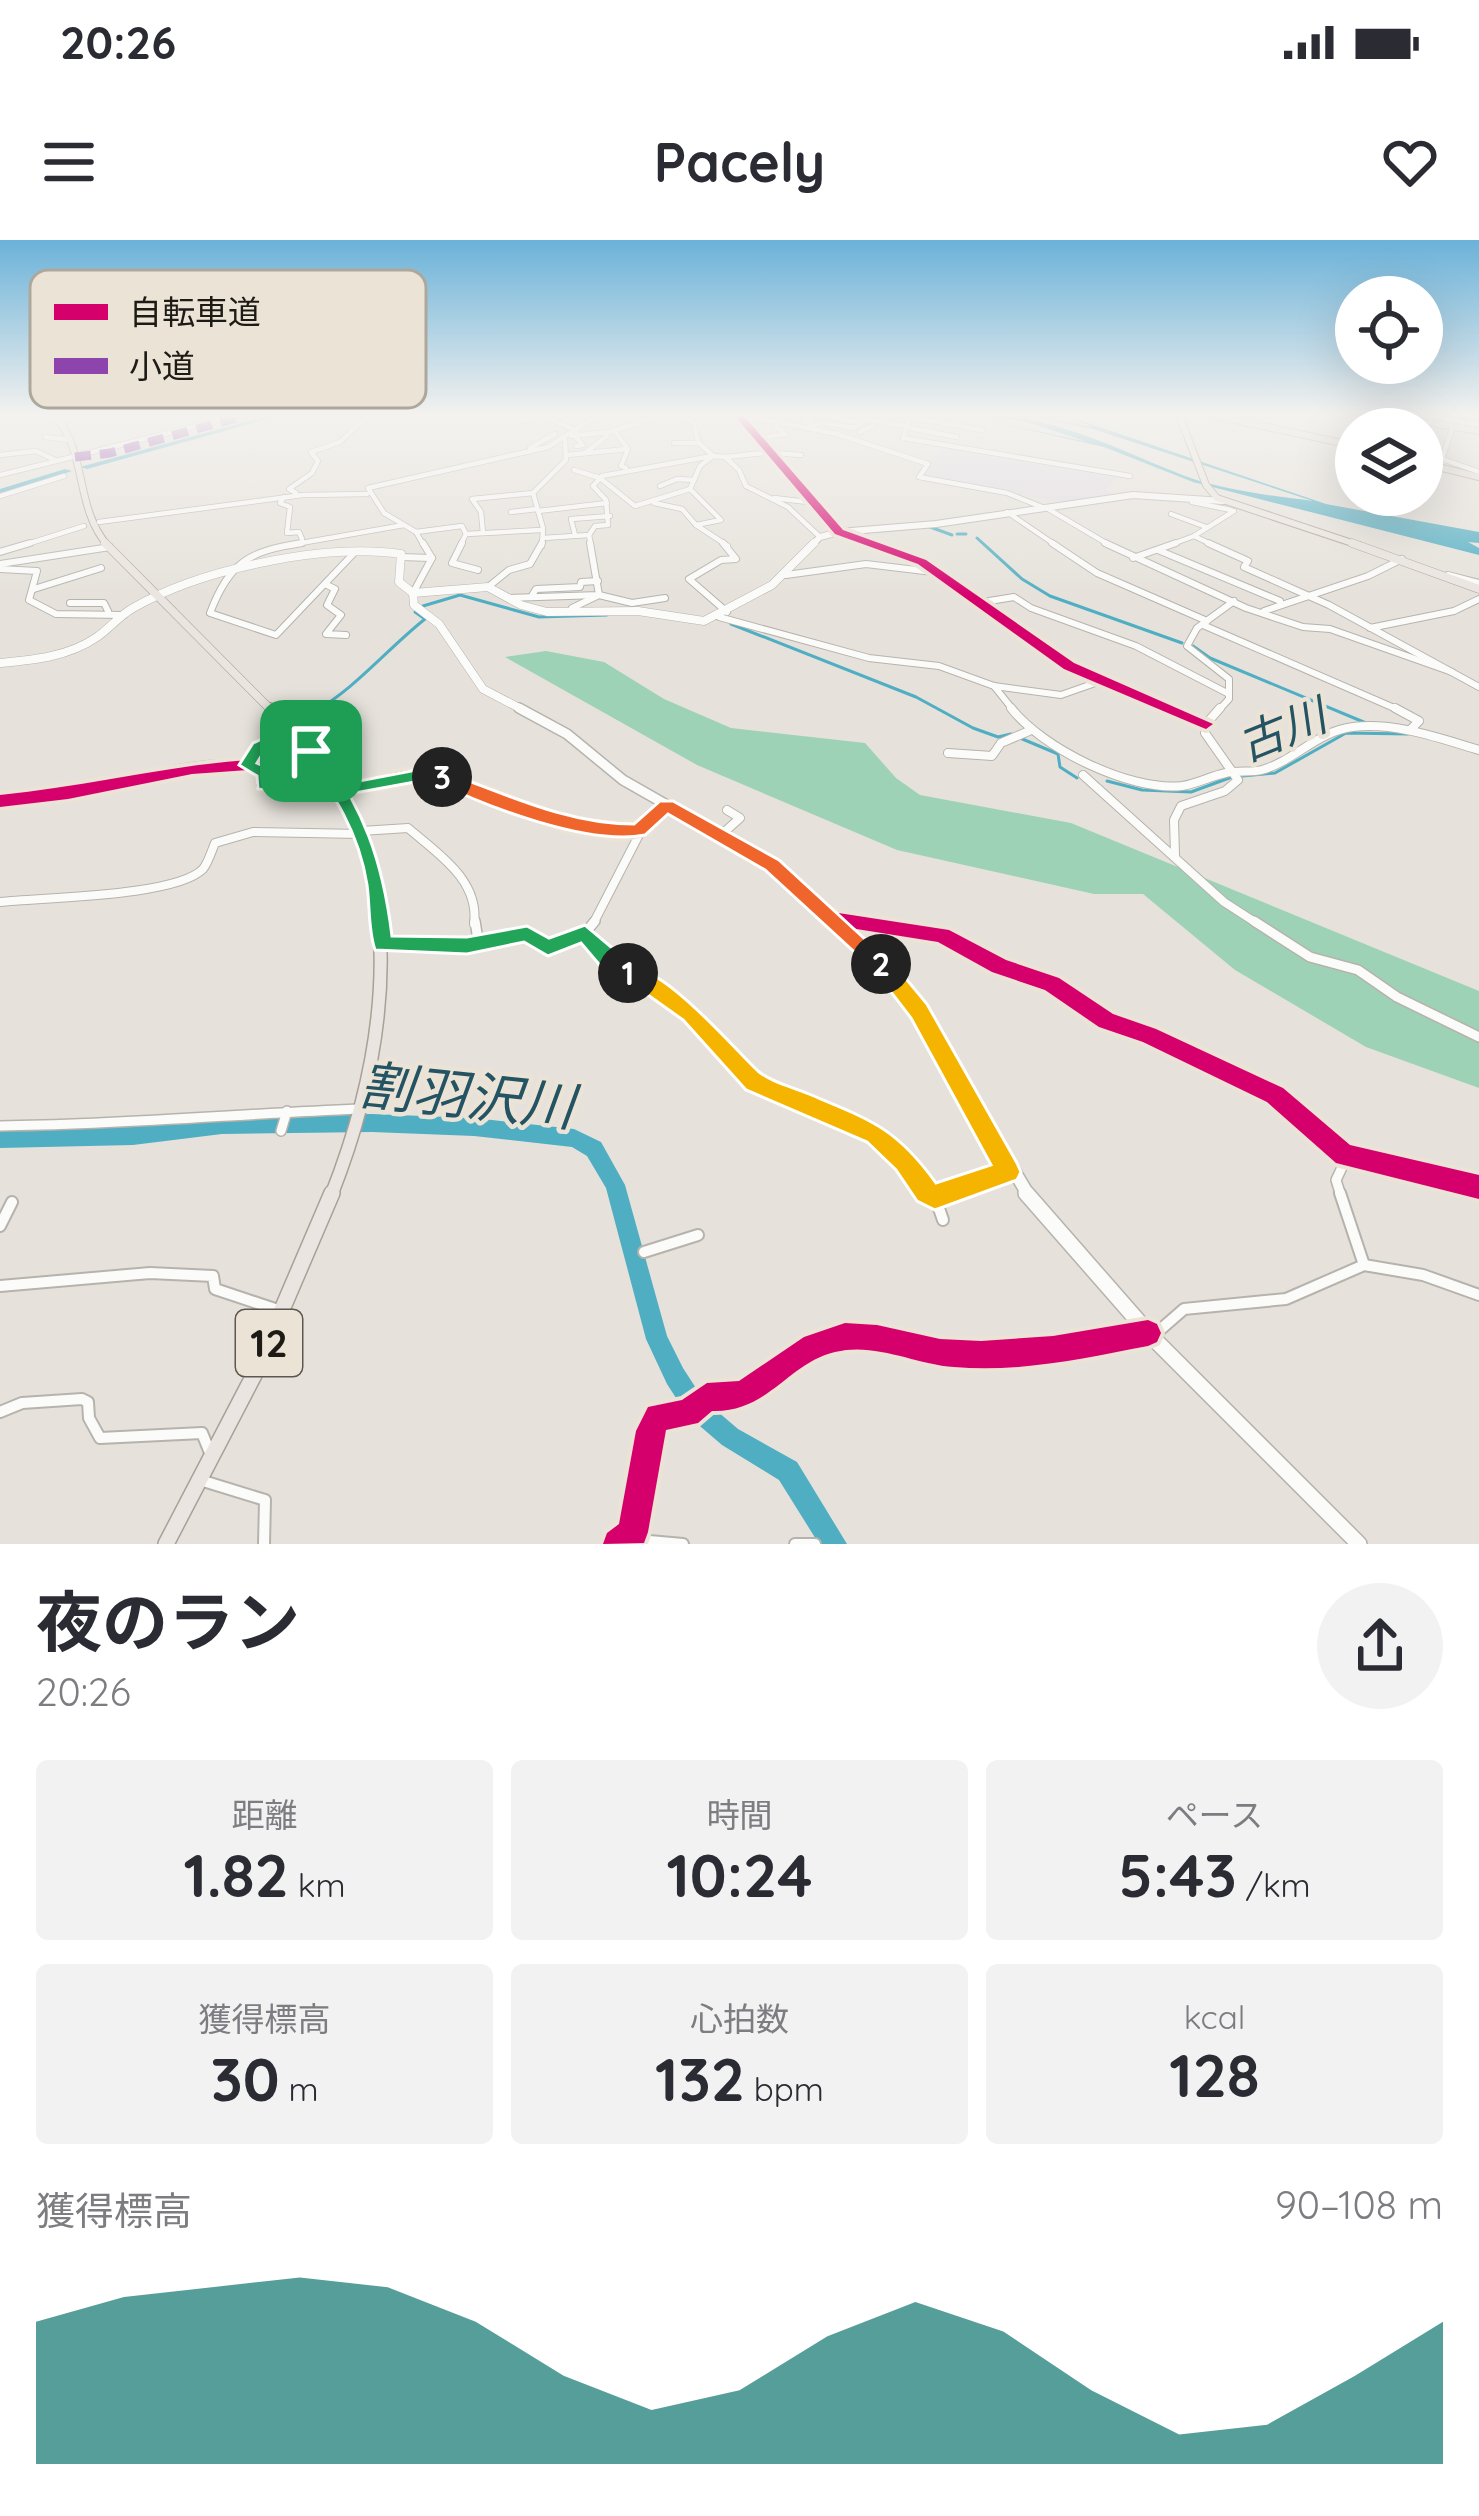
<!DOCTYPE html>
<html lang="ja">
<meta charset="utf-8">
<style>
:root{--surface:#fff;--page:#f2f2f3;--text:#2b2b33;--muted:#7c7c81;--accent:#0f766e}
body{margin:0;font-family:Quicksand,"Noto Sans JP",sans-serif;background:var(--page);color:var(--text);height:100vh;display:flex;flex-direction:column;font-size:45px;white-space:nowrap}
*{box-sizing:border-box;margin:0}
p{font-size:39px;color:var(--muted)}
.icon{flex:none;width:66px;height:66px;fill:none;stroke:currentColor;stroke-width:2;stroke-linecap:round;stroke-linejoin:round}
.map{position:relative;height:1304px;overflow:hidden}
.drawer{display:flex;flex-direction:column;background:var(--surface);flex:1}
.drawer>*{flex:none}
.tools{position:absolute;left:1335px;top:36px;display:grid;gap:24px}
.tools a{display:grid;place-items:center;width:108px;height:108px;border-radius:50%;background:var(--surface);box-shadow:0 12px 48px #0002;font-size:60px}
.pin{position:absolute;display:grid;place-items:center;width:102px;height:102px;color:#fff;margin:-51px;border-radius:24px;box-shadow:0 6px 18px #0006}
.km{position:absolute;width:60px;height:60px;margin:-30px;border-radius:50%;background:#222;color:#fff;font-size:33px;line-height:60px;text-align:center}
.round{display:grid;place-items:center;flex:none;width:126px;height:126px;border-radius:63px;background:var(--page)}
.headline{display:flex;align-items:center;justify-content:space-between;height:204px;padding:0 36px}
h1{font-size:66px;font-weight:700;line-height:90px}
.figures{display:grid;grid-template-columns:repeat(3,1fr);gap:18px;height:204px;padding:12px 36px}
.figures div{display:grid;align-content:center;border-radius:12px;background:var(--page);text-align:center}
.figures b{font-size:60px;font-weight:700}
.figures small{font-size:33px;font-weight:400}
.figures p{font-size:33px}
.chart{height:336px;padding:24px 36px}
.chart p{display:flex;justify-content:space-between}
.chart svg{width:100%;height:216px;margin-top:12px;fill:var(--accent);opacity:.7}
.status{display:flex;justify-content:space-between;align-items:center;height:84px;padding:0 60px;background:var(--surface);direction:ltr}
.status svg{height:33px;fill:currentColor}
header{display:flex;justify-content:space-between;align-items:center;height:156px;padding:0 36px;background:var(--surface);font-size:54px;font-weight:700}
.map>svg:first-child{display:block}
.education{fill:#e1dbe4}
.forest{fill:#9ed2b6}
.water{fill:#50aec3}
.lines{fill:none;stroke-linecap:round;stroke-linejoin:round}
.stream{stroke:#50aec3;stroke-width:3}
.river{fill:#50aec3;fill-rule:evenodd}
.minor-far4-casing{stroke:#b6b3ad;stroke-width:6}
.minor-far3-casing{stroke:#b6b3ad;stroke-width:8}
.minor-far2-casing{stroke:#b6b3ad;stroke-width:10}
.minor-far1-casing{stroke:#b6b3ad;stroke-width:12}
.minor-casing{stroke:#b6b3ad;stroke-width:14}
.tertiary-casing{stroke:#b6b3ad;stroke-width:6}
.secondary-far4-casing{stroke:#b6b3ad;stroke-width:8}
.secondary-far3-casing{stroke:#b6b3ad;stroke-width:9}
.secondary-far2-casing{stroke:#b6b3ad;stroke-width:12}
.secondary-far1-casing{stroke:#b6b3ad;stroke-width:15}
.secondary-casing{stroke:#b6b3ad;stroke-width:18}
.primary-far4-casing{stroke:#a9a096;stroke-width:8}
.primary-far3-casing{stroke:#a9a096;stroke-width:9}
.primary-far2-casing{stroke:#a9a096;stroke-width:12}
.primary-far1-casing{stroke:#a9a096;stroke-width:15}
.primary-casing{stroke:#a9a096;stroke-width:18}
.trunk-casing{stroke:#a9a096;stroke-width:8}
.minor-far4{stroke:#fbfbfa;stroke-width:4.5}
.minor-far3{stroke:#fbfbfa;stroke-width:6}
.minor-far2{stroke:#fbfbfa;stroke-width:8}
.minor-far1{stroke:#fbfbfa;stroke-width:9}
.minor{stroke:#fbfbfa;stroke-width:10}
.tertiary{stroke:#fbfbfa;stroke-width:4.5}
.secondary-far4{stroke:#fbfbfa;stroke-width:6}
.secondary-far3{stroke:#fbfbfa;stroke-width:8}
.secondary-far2{stroke:#fbfbfa;stroke-width:9}
.secondary-far1{stroke:#fbfbfa;stroke-width:12}
.secondary{stroke:#fbfbfa;stroke-width:15}
.primary-far4{stroke:#eae5e0;stroke-width:6}
.primary-far3{stroke:#eae5e0;stroke-width:8}
.primary-far2{stroke:#eae5e0;stroke-width:9}
.primary-far1{stroke:#eae5e0;stroke-width:12}
.primary{stroke:#eae5e0;stroke-width:15}
.trunk{stroke:#e4ded8;stroke-width:6}
.rail{stroke:#cbcac8;stroke-width:3;stroke-dasharray:12 12;stroke-linecap:butt}
.quiet{stroke:#8e44ad;stroke-width:9;stroke-dasharray:16 9;stroke-linecap:butt}
.cycleway-casing{stroke:#ebe3d6;stroke-width:8}
.cycleway{fill:#d6006c;fill-rule:evenodd}
.split-1{fill:#22a559;stroke:#fff;stroke-width:3}
.split-2{fill:#f5b400;stroke:#fff;stroke-width:3}
.split-3{fill:#f0652b;stroke:#fff;stroke-width:3}
.split-4{fill:#22a559;stroke:#fff;stroke-width:3}
.labels{text-anchor:middle;stroke-width:9;stroke-linejoin:round;paint-order:stroke}
.shield{fill:#ebe3d6;stroke:#5c5750;stroke-width:3}
.shield-label{font-size:39px;font-weight:bold;fill:#1e1b16}
.water-label{font-size:45px;font-style:italic;fill:#245463;stroke:#ebe3d6}
.near-water-label{font-size:54px;font-style:italic;fill:#245463;stroke:#ebe3d6}
.key{fill:#ebe3d6;stroke:#aea79c;stroke-width:3}
.key-label{font-size:33px;fill:#1e1b16}
</style>
<div class="status"><b>20:26</b><svg viewBox="0 0 49 12"><path d="M0 12V9h3v3zM5 12V6h3v6zM10 12V3h3v9zM15 12V0h3v12zM26 1h20v11H26zM47 4h2v5h-2z"/></svg></div>
<header><svg class="icon" aria-label="menu" viewBox="0 0 24 24"><path d="M4 6h16M4 12h16M4 18h16"/></svg>Pacely<svg class="icon" aria-label="heart" viewBox="0 0 24 24"><path d="M12 20l-8-8c-3-5 5-10 8-4 3-6 11-1 8 4z"/></svg></header>
<div class="map">
<svg width="1479" height="1304" viewBox="0 0 1479 1304">
<rect width="100%" height="100%" fill="#e6e2db"/>
<polygon class="education" points="944,203 1119,234 1106,251 1118,256 1064,262 921,236"/>
<polygon class="forest" points="546,411 604,422 664,459 731,488 865,503 896,538 920,555 1071,583 1479,751 1479,848 1366,807 1235,730 1143,654 1094,654 897,610 697,525 505,417"/>
<path class="water" d="M963,175L1088,202L1027,182L981,175C1055,175 1118,210 1185,236C1223,250 1273,256 1313,261L1093,189L1026,175L1093,187L1064,175L1326,264L1479,292V303L1468,302L1479,308V315L1193,242L1104,207Z"/>
<g class="lines">
<g class="stream">
<polyline points="930,287 952,295"/>
<polyline points="957,294 966,294"/>
<polyline points="977,298 1022,339 1050,356 1182,403"/>
<polyline points="423,366 460,355 539,377 607,375"/>
<polyline points="731,384 916,457 973,488 998,497 1011,494"/>
<polyline points="1193,406 1210,418 1366,483"/>
<path d="M314,472C357,447 386,410 425,379L415,372"/>
<polyline points="1020,498 1058,514 1060,527 1077,538"/>
<polyline points="1107,541 1142,550 1191,552 1232,537 1275,533 1346,493 1408,494"/>
</g>
<g class="river">
<polygon points="271,175 282,175 87,229 80,227"/>
<polygon points="65,229 72,231 0,255 0,249"/>
<polygon points="372,874 474,878 574,889 601,902 625,945 667,1096 683,1128 703,1159 738,1189 797,1222 847,1304 819,1304 779,1240 722,1205 687,1175 667,1144 646,1099 606,948 587,916 572,907 474,896 372,892 222,894 133,905 0,908 0,890 133,887 222,876"/>
</g>
<g class="minor-far4-casing">
<g id="minor-far4">
<polyline points="542,175 577,191"/>
<polyline points="681,175 694,184 698,202 713,216 725,217 739,230 746,246 788,267 820,297"/>
<polyline points="743,175 837,194 928,224 919,237 1007,253 1042,267"/>
<polyline points="814,175 805,179 813,186 821,182 854,188 862,182 820,175"/>
<polyline points="897,175 910,177 903,198 1130,236"/>
<polyline points="1422,175 1479,185"/>
<polyline points="1472,175 1479,176"/>
<polyline points="910,177 982,190"/>
<polyline points="859,178 905,186"/>
<polyline points="522,181 540,175"/>
<polyline points="905,187 957,197"/>
<polyline points="614,190 628,209 621,226 626,228"/>
<polyline points="859,192 873,186"/>
<polyline points="571,196 609,192 662,175"/>
<polyline points="575,196 583,205 576,206"/>
<polyline points="45,197 71,200"/>
<polyline points="760,198 785,194 776,186"/>
<polyline points="674,203 700,203"/>
<polyline points="530,208 555,194"/>
<polyline points="1422,212 1479,232"/>
<polyline points="585,213 607,196"/>
<polyline points="773,213 801,215"/>
<polyline points="0,215 36,211 57,221"/>
<polyline points="567,215 627,209"/>
<polyline points="713,216 700,226 690,249 721,280 696,285 728,306"/>
<polyline points="726,217 772,212"/>
<polyline points="1442,219 1453,186"/>
<polyline points="574,230 600,238 635,266 690,249"/>
<polyline points="660,246 677,239 693,240"/>
<polyline points="296,253 289,249 312,233 318,221 311,212 340,202 368,175"/>
<polyline points="0,256 64,236"/>
<polyline points="284,257 280,263 290,267 287,293 299,292 302,299"/>
<polyline points="774,258 816,263"/>
<polyline points="1192,262 1231,270"/>
<polyline points="654,263 682,269 696,285"/>
<polyline points="1045,267 1111,306"/>
<polyline points="538,271 607,263"/>
<polyline points="511,272 537,269"/>
<polyline points="1007,272 1057,306"/>
<polyline points="1171,274 1206,287"/>
<polyline points="99,282 303,255 367,254"/>
<polyline points="416,292 462,286 466,294 460,306"/>
<polyline points="483,293 481,272 472,259 533,253"/>
<polyline points="840,293 876,306"/>
<polyline points="466,294 541,290"/>
<polyline points="575,295 571,279 610,276"/>
<polyline points="589,295 591,306"/>
<polyline points="1194,296 1215,306"/>
<polyline points="543,298 589,295 595,286 608,285 606,260 593,246 602,236 712,216"/>
<polyline points="21,306 84,286"/>
<polyline points="284,306 404,285"/>
<polyline points="424,306 416,292 384,273 368,248 548,207 598,175"/>
<polyline points="542,306 543,288 533,253 566,220 565,200"/>
<polyline points="1167,306 1194,296 1234,271"/>
</g>
</g>
<g class="minor-far3-casing">
<g id="minor-far3">
<path d="M302,303C250,311 230,321 210,373L276,395L355,312"/>
<polyline points="423,303 432,318"/>
<polyline points="462,303 452,323 478,330"/>
<polyline points="723,303 736,319 721,320 689,339 727,372"/>
<polyline points="867,303 922,322 1069,426 1176,471"/>
<polyline points="1052,303 1097,333 1207,381"/>
<polyline points="1105,303 1246,368 1303,387 1330,389 1452,432"/>
<polyline points="1208,303 1248,321 1244,327 1329,365 1479,447"/>
<polyline points="1158,310 1280,361"/>
<polyline points="0,312 30,303"/>
<polyline points="402,317 430,318"/>
<polyline points="1133,318 1176,303"/>
<polyline points="0,324 110,307"/>
<polyline points="0,329 37,331 29,360 56,374 124,375"/>
<polyline points="786,335 866,324 933,332"/>
<polyline points="1448,335 1479,343"/>
<polyline points="325,344 335,349 327,365 341,375 326,394 346,395"/>
<polyline points="488,347 509,330 530,324 542,303"/>
<polyline points="34,349 101,328"/>
<polyline points="413,353 432,318"/>
<polyline points="531,357 536,349 580,347 581,342 598,341"/>
<polyline points="508,358 599,355 590,303"/>
<polyline points="70,363 104,363 108,371"/>
<polyline points="977,363 1014,357 1031,368 1136,406 1229,454"/>
<polyline points="572,368 599,355 632,363 665,358"/>
<polyline points="1264,371 1368,336 1402,319"/>
<polyline points="719,377 869,418 939,426 994,446 1061,455 1101,441"/>
<polyline points="1203,385 1401,471"/>
<polyline points="1370,388 1454,371 1479,359"/>
<polyline points="994,446 1014,471"/>
<polyline points="1218,471 1229,459 1229,439 1187,406 1197,388 1234,361"/>
</g>
</g>
<g class="minor-far2-casing">
<g id="minor-far2">
<path d="M1011,468C1042,508 1130,552 1182,546C1196,544 1211,536 1226,533C1237,530 1251,533 1262,530C1294,521 1318,491 1353,487C1395,482 1439,498 1479,510"/>
<polyline points="1169,468 1206,484"/>
<polyline points="1395,468 1419,481 1411,489"/>
<polyline points="948,513 992,516 1001,503 1029,491"/>
<polyline points="248,525 259,507 291,490"/>
<polyline points="1083,535 1224,662 1258,684"/>
<path d="M0,561C25,558 51,557 75,553C131,542 206,513 262,529L267,537L264,545L329,552L430,534L567,584L620,592L643,588"/>
<path d="M361,591L408,588C437,613 480,640 474,684"/>
<polyline points="721,595 740,578 727,570"/>
<polyline points="1175,615 1174,580 1181,566 1225,551 1238,540 1205,493 1206,484 1220,468"/>
<path d="M0,662C42,657 175,657 203,629C208,623 212,610 215,603L253,592L361,594"/>
<polyline points="834,679 867,684"/>
<polyline points="593,684 643,587 666,565"/>
</g>
</g>
<g class="minor-far1-casing">
<g id="minor-far1">
<polyline points="475,681 478,700"/>
<polyline points="847,681 942,695 999,726 1052,744 1106,781 1149,795 1275,855 1344,915 1479,947"/>
<polyline points="1254,681 1310,717 1358,730 1397,757 1479,797"/>
<polyline points="585,693 611,723 690,773 754,842 875,894 934,956"/>
<polyline points="382,704 467,706 527,694 548,708 585,693 595,681"/>
<path d="M0,886C120,885 238,874 358,869"/>
<polyline points="281,891 287,871"/>
<polyline points="937,956 1008,932"/>
<polyline points="1341,956 1336,940 1347,917"/>
</g>
</g>
<g class="minor-casing">
<g id="minor">
<polyline points="931,953 935,957 946,953"/>
<polyline points="1340,953 1364,1025"/>
<polyline points="935,957 943,980"/>
<polyline points="0,986 12,962"/>
<polyline points="644,1012 698,995"/>
<polyline points="0,1046 150,1033 213,1036 215,1049 281,1071"/>
<polyline points="1153,1096 1184,1069 1286,1059 1364,1025 1423,1035 1479,1055"/>
<polyline points="0,1172 22,1163 82,1159 88,1162 89,1178 100,1198 202,1193 211,1215"/>
<polyline points="200,1240 265,1260 264,1304"/>
<polyline points="627,1299 683,1304"/>
<polyline points="618,1304 633,1292 650,1191 658,1177 688,1173 707,1157 742,1153 831,1099 864,1096 944,1112 984,1114 1053,1110 1145,1093"/>
<polyline points="795,1304 815,1304"/>
</g>
</g>
<g class="tertiary-casing">
<g id="tertiary">
<polyline points="738,175 839,292"/>
<polyline points="0,235 240,175"/>
</g>
</g>
<g class="secondary-far4-casing">
<polyline id="secondary-far4" points="811,306 820,297 839,292 936,284 1133,255 1223,261"/>
</g>
<g class="secondary-far3-casing">
<g id="secondary-far3">
<polyline points="413,353 414,365 439,384 483,449 525,471"/>
<path d="M0,423C33,420 68,417 97,397C110,388 119,376 133,368C201,329 324,303 401,314L399,342L413,353L488,347L521,365L547,372L638,371L704,381L772,345L814,303"/>
</g>
</g>
<g class="secondary-far2-casing">
<polyline id="secondary-far2" points="519,468 567,494 623,540 772,625 837,684"/>
</g>
<g class="secondary-far1-casing">
<polyline id="secondary-far1" points="834,681 886,728 919,771 1029,956"/>
</g>
<g class="secondary-casing">
<polyline id="secondary" points="1026,953 1152,1097 1359,1304"/>
</g>
<g class="primary-far4-casing">
<g id="primary-far4">
<path d="M54,175C88,212 74,267 108,306"/>
<polyline points="1179,175 1206,245 1217,258 1361,306"/>
<polyline points="1383,175 1479,191"/>
</g>
</g>
<g class="primary-far3-casing">
<g id="primary-far3">
<polyline points="105,303 272,471"/>
<polyline points="1352,303 1479,349"/>
</g>
</g>
<g class="primary-far2-casing">
<path id="primary-far2" d="M270,468C337,538 371,585 379,684"/>
</g>
<g class="primary-far1-casing">
<path id="primary-far1" d="M331,956C365,870 387,774 379,681"/>
</g>
<g class="primary-casing">
<polyline id="primary" points="166,1304 254,1135 332,953"/>
</g>
<g class="trunk-casing">
<g id="trunk">
<polyline points="1211,175 1356,206"/>
<polyline points="1422,223 1479,237"/>
</g>
</g>
<use href="#minor-far4" class="minor-far4"/>
<use href="#minor-far3" class="minor-far3"/>
<use href="#minor-far2" class="minor-far2"/>
<use href="#minor-far1" class="minor-far1"/>
<use href="#minor" class="minor"/>
<use href="#tertiary" class="tertiary"/>
<use href="#secondary-far4" class="secondary-far4"/>
<use href="#secondary-far3" class="secondary-far3"/>
<use href="#secondary-far2" class="secondary-far2"/>
<use href="#secondary-far1" class="secondary-far1"/>
<use href="#secondary" class="secondary"/>
<use href="#primary-far4" class="primary-far4"/>
<use href="#primary-far3" class="primary-far3"/>
<use href="#primary-far2" class="primary-far2"/>
<use href="#primary-far1" class="primary-far1"/>
<use href="#primary" class="primary"/>
<use href="#trunk" class="trunk"/>
<polyline class="rail" points="1403,175 1479,188"/>
<polyline class="quiet" points="75,217 110,213 247,175"/>
<g class="cycleway-casing">
<g id="cycleway">
<polygon points="734,175 743,175 843,290 926,320 1074,423 1213,484 1206,489 1201,487 1064,429 918,324 835,294"/>
<path d="M248,520L268,525L275,537L273,541C296,544 319,548 342,545C374,540 405,526 438,530C506,551 569,594 643,582L651,588L649,592L620,598L567,590L430,539L329,557L258,549L256,545L259,537L256,533L248,530L192,534L68,559L0,567V555C83,547 164,526 248,520Z"/>
<polygon points="832,672 949,690 1006,720 1059,738 1113,774 1156,789 1283,848 1350,905 1479,935 1479,959 1336,923 1267,862 1143,802 1099,787 1045,750 992,732 938,702 825,684 823,679 825,674"/>
<path d="M1148,1080L1157,1084L1161,1093L1157,1102L1148,1106C1085,1118 1019,1133 954,1127C914,1124 875,1102 835,1112C788,1123 768,1173 712,1171L698,1183L666,1190L648,1292L644,1303L603,1304L607,1293L619,1284L636,1191L648,1167L682,1160L707,1143L739,1141L804,1097L845,1083L877,1085L940,1099L981,1101L1053,1096Z"/>
</g>
</g>
<use href="#cycleway" class="cycleway"/>
</g>
<linearGradient id="sky" x2="0" y2="1"><stop stop-color="#6bb2d9"/><stop offset="0.49" stop-color="#f4f2ef"/><stop offset="1" stop-color="#f4f2ef" stop-opacity="0"/></linearGradient>
<rect width="1479" height="357" fill="url(#sky)"/>
<path class="split-1" d="M305,507H317C364,566 383,622 392,696L467,697L527,686L549,698L585,685L635,727V739L628,742L603,729L581,703L548,716L524,702L467,714L375,710C368,690 370,666 367,645C359,592 333,553 303,511Z"/>
<path class="split-2" d="M881,715L889,718L927,764L1017,923L1021,932L1017,940L935,970L917,961L896,930L867,902L746,850L683,780L617,733L620,727C659,718 731,806 758,831C771,842 793,847 809,854C870,880 896,887 936,943L991,925L911,778L874,730L871,724Z"/>
<path class="split-3" d="M442,531C504,553 566,584 634,584L660,561H673L779,620L892,724L889,730H874L765,630L668,574L645,595C589,606 486,567 435,541L433,537Z"/>
<polygon class="split-4" points="292,485 319,511 305,515 290,498 265,510 257,523 272,530 273,541 333,546 432,527 450,537 442,542 431,539 333,557 258,549 257,536 239,525 253,503"/>
<g class="labels">
<rect class="shield" x="236" y="1070" width="66" height="66" rx="9"/>
<g class="shield-label">
<text x="269" y="1117">12</text>
</g>
<g class="water-label">
<text transform="translate(1282 490) rotate(-22)" y="16">古川</text>
</g>
<g class="near-water-label">
<text transform="translate(467 856) rotate(6)" y="19">割羽沢川</text>
</g>
</g>
<rect x="30" y="30" width="396" height="138" rx="18" class="key"/>
<rect x="54" y="64" width="54" height="16" fill="#d6006c"/>
<rect x="54" y="118" width="54" height="16" fill="#8e44ad"/>
<g class="key-label">
<text x="129" y="84">自転車道</text>
<text x="129" y="138">小道</text>
</g>
</svg>
<div class="tools">
<a><svg class="icon" aria-label="locate" viewBox="0 0 24 24"><circle cx="12" cy="12" r="6"/><path d="M12 2v4M12 18v4M2 12h4M18 12h4"/></svg></a>
<a><svg class="icon" aria-label="layers" viewBox="0 0 24 24"><path d="M12 4l9 5-9 5-9-5zM3 14l9 5 9-5"/></svg></a>
</div>
<div class="pin" style="left:311px;top:511px;background:#1e9e55"><svg class="icon" aria-label="arrive" viewBox="0 0 24 24"><path d="M6 21V4h12l-3 4 3 4H6"/></svg></div>
<b class="km" style="left:628px;top:733px">1</b>
<b class="km" style="left:881px;top:724px">2</b>
<b class="km" style="left:442px;top:537px">3</b>
</div>
<section class="drawer">
<div class="headline"><div><h1>夜のラン</h1><p>20:26</p></div><a class="round"><svg class="icon" aria-label="share" viewBox="0 0 24 24"><path d="M12 15V3M7 8l5-5 5 5M5 13v7h14v-7"/></svg></a></div>
<div class="figures">
<div><p>距離</p><b>1.82<small> km</small></b></div>
<div><p>時間</p><b>10:24</b></div>
<div><p>ペース</p><b>5:43<small> /km</small></b></div>
</div>
<div class="figures">
<div><p>獲得標高</p><b>30<small> m</small></b></div>
<div><p>心拍数</p><b>132<small> bpm</small></b></div>
<div><p>kcal</p><b>128</b></div>
</div>
<div class="chart"><p><span>獲得標高</span>90–108 m</p>
<svg viewBox="0 0 160 44" preserveAspectRatio="none"><path d="M0 44V15L10 10L20 8L30 6L40 8L50 15L60 26L70 33L80 29L90 18L100 11L110 17L120 29L130 38L140 36L150 26L160 15V44z"/></svg>
</div>
</section>
